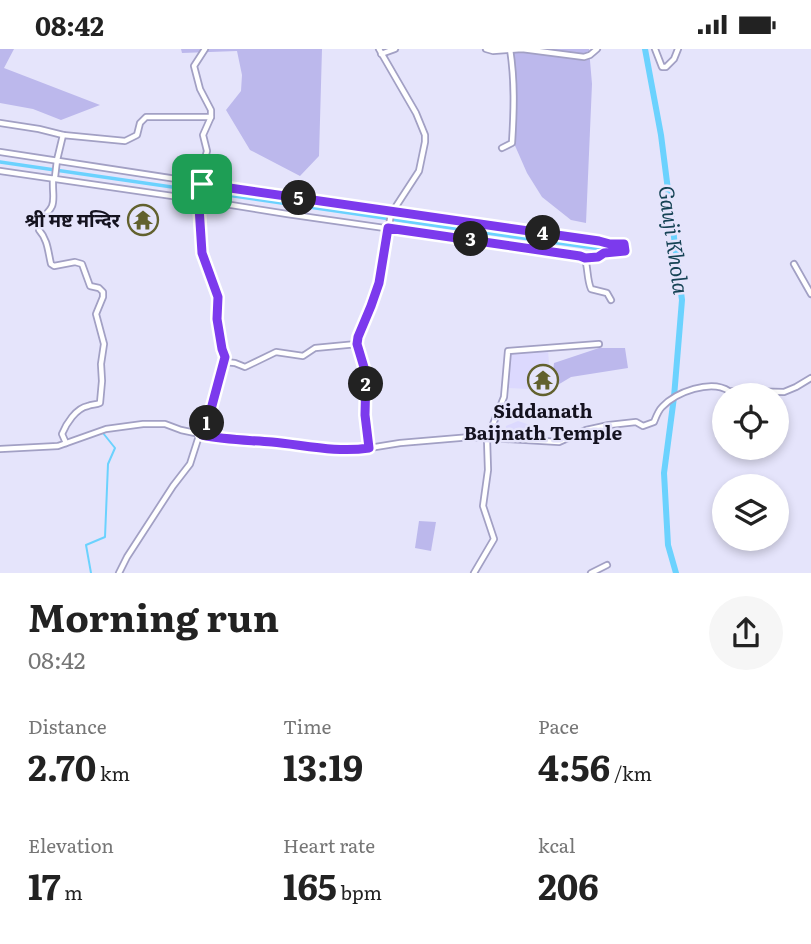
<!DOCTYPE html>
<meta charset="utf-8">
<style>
:root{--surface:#fff;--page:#f6f6f6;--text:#222;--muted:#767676}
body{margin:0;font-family:Literata,"Noto Sans Devanagari",serif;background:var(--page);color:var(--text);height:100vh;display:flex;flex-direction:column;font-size:26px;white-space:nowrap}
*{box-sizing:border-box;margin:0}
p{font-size:23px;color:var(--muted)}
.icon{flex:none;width:38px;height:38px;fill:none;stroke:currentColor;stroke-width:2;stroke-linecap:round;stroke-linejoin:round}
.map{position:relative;height:524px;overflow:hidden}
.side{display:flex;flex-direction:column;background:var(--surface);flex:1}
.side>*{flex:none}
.tools{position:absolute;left:712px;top:334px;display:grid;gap:14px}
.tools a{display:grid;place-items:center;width:77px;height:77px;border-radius:50%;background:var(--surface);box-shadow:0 4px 10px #0003;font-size:35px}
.pin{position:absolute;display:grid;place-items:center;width:60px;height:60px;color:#fff;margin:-30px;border-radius:14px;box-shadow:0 4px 10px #0006}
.km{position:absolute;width:35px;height:35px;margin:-18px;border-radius:50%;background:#222;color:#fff;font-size:19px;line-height:35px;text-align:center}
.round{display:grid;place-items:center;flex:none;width:74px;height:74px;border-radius:37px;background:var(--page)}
.overview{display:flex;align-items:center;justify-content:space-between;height:119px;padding:0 28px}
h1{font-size:38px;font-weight:700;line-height:52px}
.figures{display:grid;grid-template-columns:repeat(3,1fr);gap:10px;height:119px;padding:7px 28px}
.figures div{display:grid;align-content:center}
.figures b{font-size:35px;font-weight:700}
.figures small{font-size:19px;font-weight:400}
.figures p{font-size:19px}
.status{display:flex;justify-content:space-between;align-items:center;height:49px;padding:0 35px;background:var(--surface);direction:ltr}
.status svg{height:19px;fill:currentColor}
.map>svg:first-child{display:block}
.built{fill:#dcd9fe}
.green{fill:#bcb8ec}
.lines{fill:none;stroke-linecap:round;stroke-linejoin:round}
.stream{stroke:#6bd2fe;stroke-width:2}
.canal{stroke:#6bd2fe;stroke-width:3.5}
.river{stroke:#6bd2fe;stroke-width:6}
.minor-casing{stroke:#a2a0c4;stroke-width:8}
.minor{stroke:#fff;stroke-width:4.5}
.route-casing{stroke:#fff;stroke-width:14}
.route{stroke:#7c3aed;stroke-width:9}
.labels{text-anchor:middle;stroke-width:5;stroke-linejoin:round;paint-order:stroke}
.poi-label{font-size:19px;font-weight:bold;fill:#14121f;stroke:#e5e4fb;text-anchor:end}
.water-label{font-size:21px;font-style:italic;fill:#164355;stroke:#e5e4fb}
</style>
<div class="status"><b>08:42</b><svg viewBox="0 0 49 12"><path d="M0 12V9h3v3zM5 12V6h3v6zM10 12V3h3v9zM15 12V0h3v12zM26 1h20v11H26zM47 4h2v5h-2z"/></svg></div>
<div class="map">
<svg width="811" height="524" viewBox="0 0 811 524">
<rect width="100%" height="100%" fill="#e5e4fb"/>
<g class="built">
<polygon points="548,301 551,341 506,339 509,302"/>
<polygon points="518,372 536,378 536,392 505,390 506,377"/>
</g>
<g class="green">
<polygon points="0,0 14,0 4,19 100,56 61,71 33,60 0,54"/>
<polygon points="181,0 322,0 319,107 300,127 250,101 226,61 241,42 242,26 237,2 182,4"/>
<polygon points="510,0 589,0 592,35 586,174 571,171 542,148 527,124 509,83 516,42"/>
<polygon points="599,299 625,299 628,319 571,328 551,340 554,314"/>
<polygon points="419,472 436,473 431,502 415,499"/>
</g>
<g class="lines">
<polyline class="stream" points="91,524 86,496 105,488 108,415 115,399 103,384"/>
<polyline class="canal" points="0,113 473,182 594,199 615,199"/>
<polyline class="river" points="645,0 661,86 682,251 674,348 664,424 668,496 676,524"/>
<g class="minor-casing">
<g id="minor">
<polyline points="486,0 493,2 522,0 584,8 590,6 597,0"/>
<polyline points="655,0 662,18 666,18 674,10 678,0"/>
<polyline points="381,5 395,0"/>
<polyline points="0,74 39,80 63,86"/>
<path d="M502,99L512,94C514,62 515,32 510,0"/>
<path d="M0,103L425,168L599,192L610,195H624L625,203C610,203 599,206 585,210"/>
<path d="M0,122L200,151L287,165L580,207L585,210C588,219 587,231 591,240L607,244L611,251"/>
<polyline points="794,215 811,245"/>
<polyline points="225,313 235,314 245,318 276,303 303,307 315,299 357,295"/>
<path d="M66,394L62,385C66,375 76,359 88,357C92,355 96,356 100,354L102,332L101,315L104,295L96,265L103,248V243L99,239L90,237L82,215L75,213L54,217L51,215C48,203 48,191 39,181V171C59,156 52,152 53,130L55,128L57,111L63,86L125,92L137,86L140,74L146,68H211"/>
<polyline points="369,399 365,366 366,325 357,295 358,288 371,256 379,234 391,165 419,122 425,93 425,86 416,64 379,0"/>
<path d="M0,400L58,397L106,380L143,375H165L181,381L228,391L273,393L340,401H357L400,394L471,388L559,393L586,381L609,376L636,373L643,377L654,373C656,368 658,362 662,358C676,343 711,330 729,342L784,343L796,338L811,329"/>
<polyline points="119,524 127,508 173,437 190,415 198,390 206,377 225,313 217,270 218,248 202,204 202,190 199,164 202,120 207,102 203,86 211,68 211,61 200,40 194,17 205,0"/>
<polyline points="474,524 494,490 483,457 488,421 487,390 504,348 508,302 599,295"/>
<polyline points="591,524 607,516"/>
</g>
</g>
<use href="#minor" class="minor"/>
</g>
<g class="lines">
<g class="route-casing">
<path id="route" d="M202,135L599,192L610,195H624L625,202L604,204L598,208L585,209L580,207L388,179L379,234L371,257L358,288L357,295L366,325L365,366L369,399C337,404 304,396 272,393C248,391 225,391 202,386L210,364L225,308L222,300L217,270L218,248L202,204L199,158Z"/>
</g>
<use href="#route" class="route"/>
</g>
<defs>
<g id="temple-ring" transform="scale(1.575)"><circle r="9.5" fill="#e5e4fb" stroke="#62612e" stroke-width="1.5"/><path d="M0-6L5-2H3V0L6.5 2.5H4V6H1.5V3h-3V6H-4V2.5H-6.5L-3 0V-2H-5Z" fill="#62612e"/></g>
</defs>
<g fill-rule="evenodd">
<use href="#temple-ring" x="143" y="171"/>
<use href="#temple-ring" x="543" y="331"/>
</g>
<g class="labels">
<g class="poi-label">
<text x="120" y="178">श्री मष्ट मन्दिर</text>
<text x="543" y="369" text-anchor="middle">Siddanath<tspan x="543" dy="22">Baijnath Temple</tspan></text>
</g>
<g class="water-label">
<text transform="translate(673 191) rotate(82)" y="7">Gauji Khola</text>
</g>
</g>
</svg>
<div class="tools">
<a><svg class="icon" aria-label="locate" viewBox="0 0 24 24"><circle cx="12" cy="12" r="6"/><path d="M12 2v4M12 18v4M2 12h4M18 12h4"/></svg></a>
<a><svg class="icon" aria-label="layers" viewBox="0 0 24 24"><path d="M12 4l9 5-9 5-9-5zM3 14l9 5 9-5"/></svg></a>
</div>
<div class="pin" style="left:202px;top:135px;background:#1e9e55"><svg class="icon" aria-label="arrive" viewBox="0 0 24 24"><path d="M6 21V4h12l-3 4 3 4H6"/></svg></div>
<b class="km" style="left:207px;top:374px">1</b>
<b class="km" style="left:366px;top:335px">2</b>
<b class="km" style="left:471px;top:190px">3</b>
<b class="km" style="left:543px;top:184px">4</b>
<b class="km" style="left:299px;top:149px">5</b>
</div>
<section class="side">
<div class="overview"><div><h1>Morning run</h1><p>08:42</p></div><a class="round"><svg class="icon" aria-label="share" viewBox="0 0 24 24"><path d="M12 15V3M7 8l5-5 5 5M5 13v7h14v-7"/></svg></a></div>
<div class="figures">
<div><p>Distance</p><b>2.70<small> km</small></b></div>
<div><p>Time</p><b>13:19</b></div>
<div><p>Pace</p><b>4:56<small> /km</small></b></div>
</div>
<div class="figures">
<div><p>Elevation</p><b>17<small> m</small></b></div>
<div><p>Heart rate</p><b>165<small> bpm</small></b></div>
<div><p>kcal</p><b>206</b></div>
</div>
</section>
